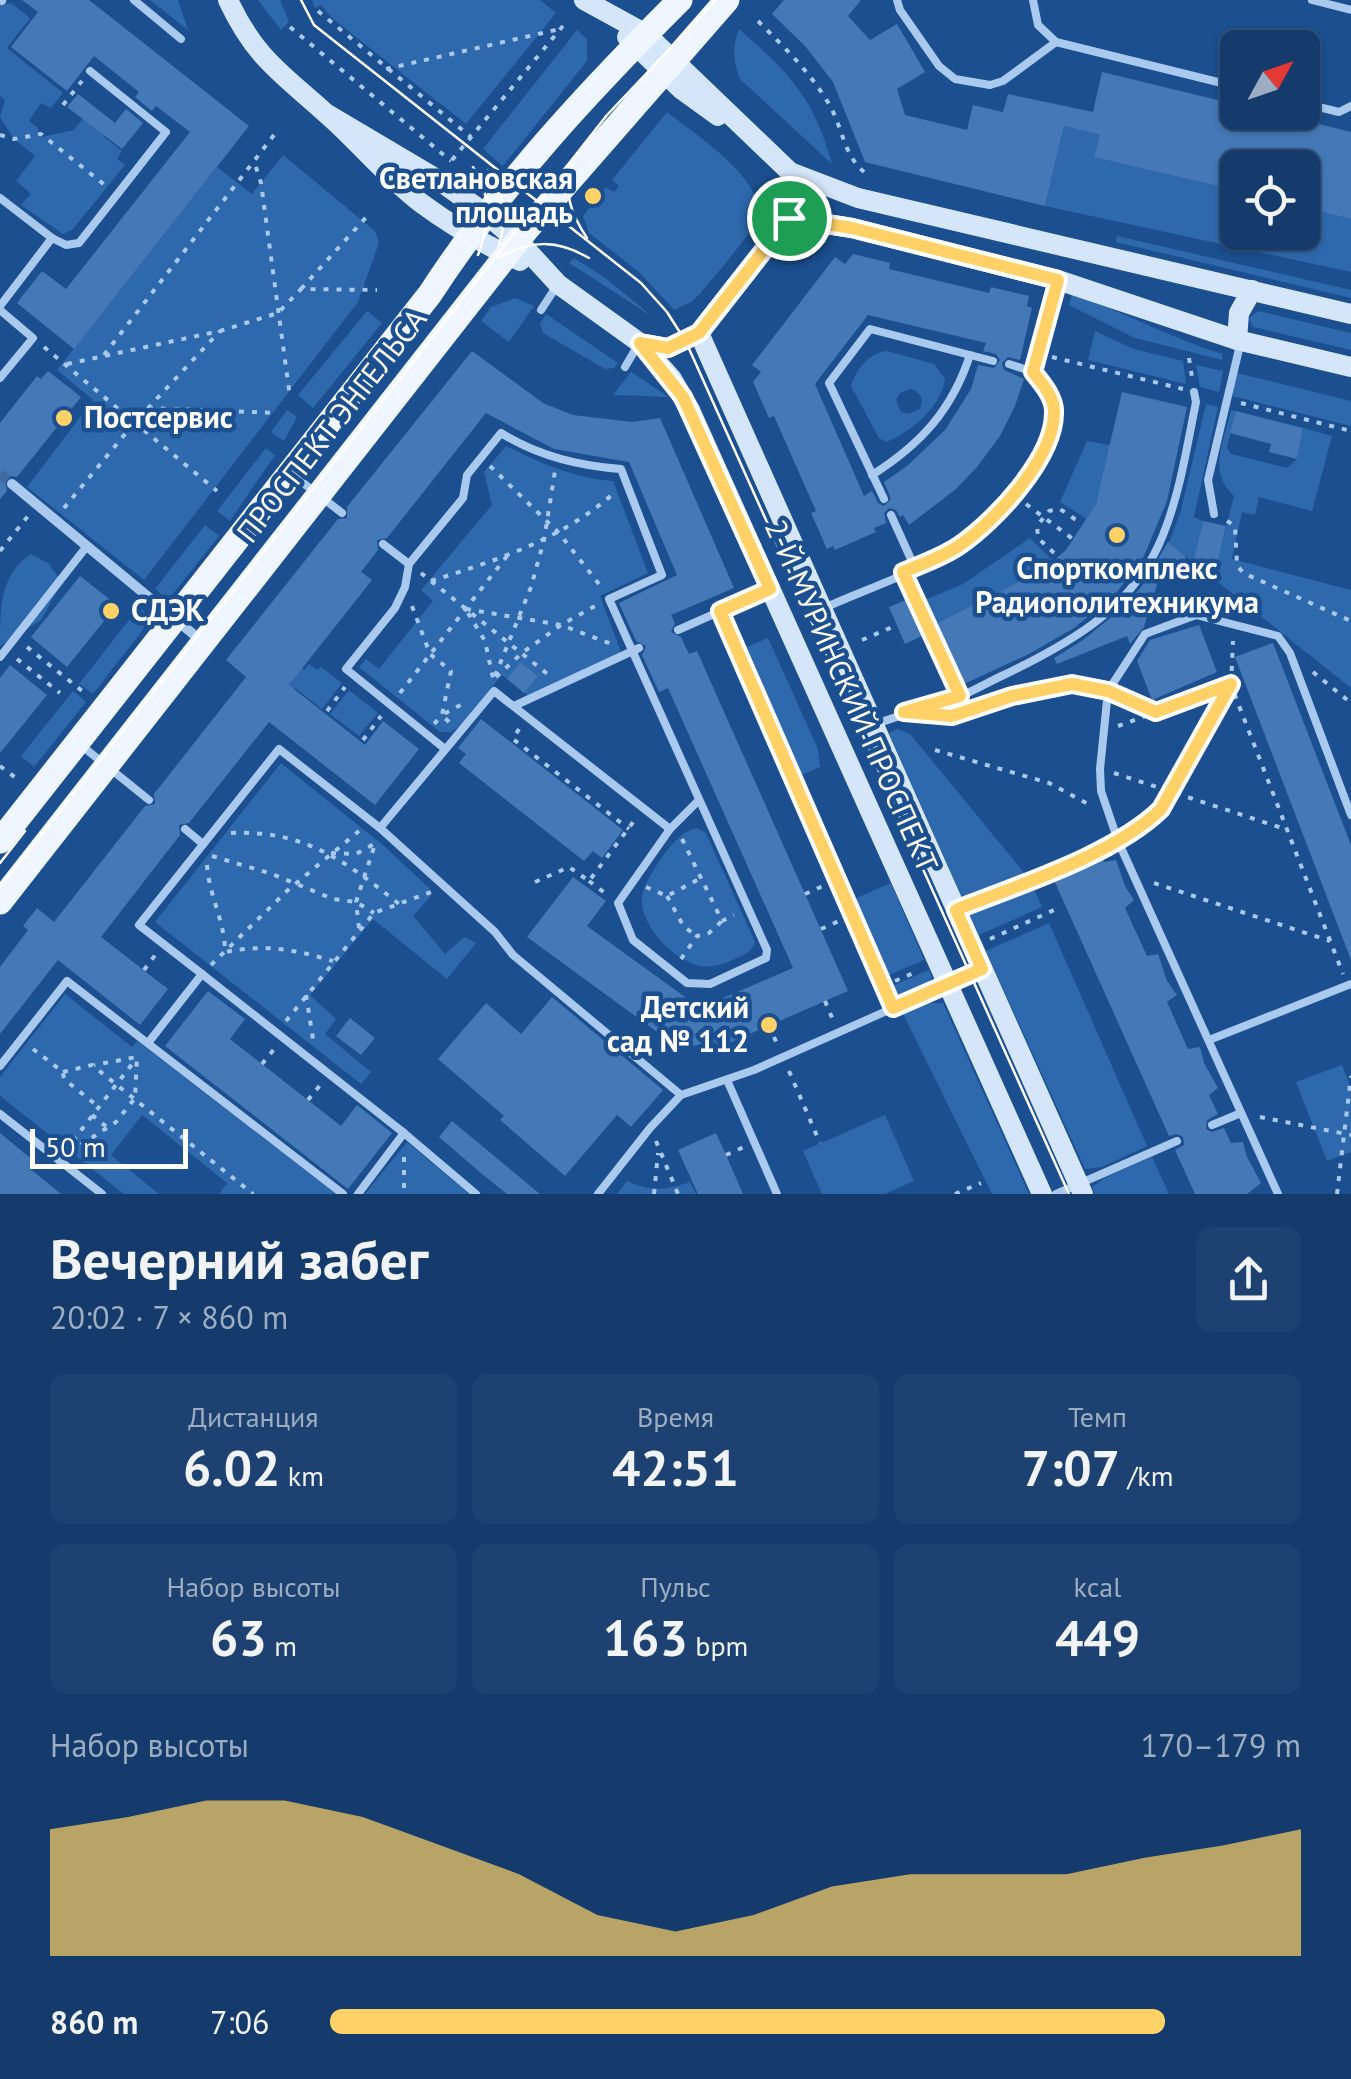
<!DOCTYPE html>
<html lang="ru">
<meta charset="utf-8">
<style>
:root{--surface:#143b6b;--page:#1d4271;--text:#f1f3f6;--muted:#9dadc1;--line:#33557e;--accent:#ffd166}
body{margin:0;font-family:"PT Sans",sans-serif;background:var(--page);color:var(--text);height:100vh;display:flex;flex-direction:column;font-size:38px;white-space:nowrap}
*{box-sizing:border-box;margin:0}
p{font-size:32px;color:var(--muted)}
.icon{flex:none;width:55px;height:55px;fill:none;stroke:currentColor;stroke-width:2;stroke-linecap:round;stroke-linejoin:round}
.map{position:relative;height:1194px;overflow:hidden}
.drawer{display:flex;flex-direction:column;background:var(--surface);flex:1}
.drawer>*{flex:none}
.needle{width:65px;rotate:50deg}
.fabs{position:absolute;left:1220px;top:30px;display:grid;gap:20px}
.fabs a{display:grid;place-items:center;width:100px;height:100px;border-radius:15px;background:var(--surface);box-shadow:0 2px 8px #0004,0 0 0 2px var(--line);font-size:50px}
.scale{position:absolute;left:30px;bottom:25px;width:158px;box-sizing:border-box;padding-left:10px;border:5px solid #fff;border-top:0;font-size:28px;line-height:35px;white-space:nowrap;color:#fff;-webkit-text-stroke:8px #1b4f8f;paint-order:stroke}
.pin{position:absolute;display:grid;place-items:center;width:85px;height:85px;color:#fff;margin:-42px;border:5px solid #fff;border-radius:50%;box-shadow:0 2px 10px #0007}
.round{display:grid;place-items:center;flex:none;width:105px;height:105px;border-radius:15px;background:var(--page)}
.overview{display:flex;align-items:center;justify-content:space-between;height:170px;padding:0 50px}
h1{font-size:55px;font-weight:800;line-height:75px}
.stats{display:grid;grid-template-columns:repeat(3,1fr);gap:15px;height:170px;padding:10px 50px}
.stats div{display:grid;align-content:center;border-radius:15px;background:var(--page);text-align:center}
.stats b{font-size:50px;font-weight:800}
.stats small{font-size:28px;font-weight:400}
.stats p{font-size:28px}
.chart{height:280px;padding:20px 50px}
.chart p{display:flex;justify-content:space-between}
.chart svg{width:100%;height:180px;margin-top:10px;fill:var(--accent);opacity:.7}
ul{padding:0 50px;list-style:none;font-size:32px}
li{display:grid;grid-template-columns:160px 120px 1fr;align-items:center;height:75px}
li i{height:25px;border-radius:12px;background:var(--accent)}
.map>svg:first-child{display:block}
.green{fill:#2e69ad;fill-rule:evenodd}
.building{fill:#4478b7;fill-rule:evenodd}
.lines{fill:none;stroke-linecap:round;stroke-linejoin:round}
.street-tunnel{stroke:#3d69a0;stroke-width:10;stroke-dasharray:10 5;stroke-linecap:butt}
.path{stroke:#a9c9ee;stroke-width:4;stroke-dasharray:5 8;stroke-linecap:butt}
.lane{stroke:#a9c9ee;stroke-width:8}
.street{stroke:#a9c9ee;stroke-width:10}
.secondary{stroke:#d6e6fa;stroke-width:20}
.primary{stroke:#f0f6ff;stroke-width:25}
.tram{stroke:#fff;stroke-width:2.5}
.route-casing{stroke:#fff;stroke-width:20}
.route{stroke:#ffd166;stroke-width:12}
.poi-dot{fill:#ffd166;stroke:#1b4f8f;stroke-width:4}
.labels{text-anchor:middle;stroke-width:9;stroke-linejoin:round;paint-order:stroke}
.poi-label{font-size:30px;font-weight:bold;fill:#fff;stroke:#1b4f8f;text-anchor:end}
.street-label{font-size:30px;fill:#fff;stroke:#1b4f8f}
</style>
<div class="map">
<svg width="1351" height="1194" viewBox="0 0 1351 1194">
<rect width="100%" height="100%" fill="#1b4f8f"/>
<g class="green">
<polygon points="150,0 178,0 188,30"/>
<polygon points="258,0 280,0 289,22 281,30"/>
<polygon points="312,0 540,0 556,13 466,124 332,18 321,5 315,8"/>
<polygon points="11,3 30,18 7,48 63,93 51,108 41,103 29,121 38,128 38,138 74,130 89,111 109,126 103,136 122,151 117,159 125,165 72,230 63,234 21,205 31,194 16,181 35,156 14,139 0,117 5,100 0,96 0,5"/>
<path d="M739,29C790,74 813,96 832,164L740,79C733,61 732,47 739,29Z"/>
<polygon points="577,30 587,39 587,61 503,166 483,149"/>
<path d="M667,112C692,132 771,182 756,220C748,239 714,276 700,294L691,302L674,310L639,272L589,233L583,216L606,187L614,192L619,186L612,180Z"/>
<polygon points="1064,126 1100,135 1095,157 1237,191 1238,232 1302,232 1303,207 1351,219 1351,272 1045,206"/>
<polygon points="283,155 375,231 379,243 358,302 144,580 27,487 93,400 57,370 217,167 252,194"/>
<polygon points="1117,236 1351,290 1351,298 1116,242"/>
<polygon points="574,258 604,277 653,317 569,263"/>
<path d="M1072,294C1123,311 1170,338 1222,354V360L1135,338L1069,305Z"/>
<polygon points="515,298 534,306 509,342 481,321 491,307"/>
<polygon points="367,311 382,323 313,408 298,395"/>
<polygon points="1258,311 1351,333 1351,350 1253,327 1249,318"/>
<polygon points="546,314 618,363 614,368 605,369 543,333 540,324"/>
<polygon points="1095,331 1134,349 1183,361 1186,384 1088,360"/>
<path d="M887,351L934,364L945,379C942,406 909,434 886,442L879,438L851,386C855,370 870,352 887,351ZM911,389C921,392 924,399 920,409L909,414L901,412L896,400L900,393Z"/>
<polygon points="1196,365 1223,371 1219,392 1200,387"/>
<polygon points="631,372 669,397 613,395"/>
<polygon points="1237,373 1351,401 1351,426 1232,396"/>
<path d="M1206,404L1218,407L1194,517L1203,521L1195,560L1217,564L1234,496C1207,472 1224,442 1231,410L1236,411L1227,447L1231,454L1287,468L1297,459L1303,428L1332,436L1312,511L1259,497L1255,515L1242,512L1232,559L1351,590V688L1169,543L1181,510Z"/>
<polygon points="287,410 297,417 284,441 271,432"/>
<polygon points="1087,441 1108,445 1111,443 1096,504 1088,520 1060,502"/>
<path d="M506,446C541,463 573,478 613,481L648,573L600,596L621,652L529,696L524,693L537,676L520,662L507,679L502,675L459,727L451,732H440L359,667L366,659L379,669L433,601L421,590L492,505L484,472Z"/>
<polygon points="266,448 275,455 230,521 217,511"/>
<polygon points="205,525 219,536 168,600 155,589"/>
<polygon points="1030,538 1054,562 1023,581 932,625 920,602 963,584"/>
<path d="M31,554L48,563L62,582L41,620L0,646C0,606 0,575 31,554Z"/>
<polygon points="139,607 152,618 93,694 79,684"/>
<polygon points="768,638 818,749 820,767 802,775 747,647"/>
<polygon points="293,661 304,670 309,664 317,670 321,667 342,683 322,709 295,688 290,692 277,682"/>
<polygon points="349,690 378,713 359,736 330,714"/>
<polygon points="73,691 86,702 34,767 21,756"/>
<polygon points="898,729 910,734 1026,875 963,900 889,733"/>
<polygon points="281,763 384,846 429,888 431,896 413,916 445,954 464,937 476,943 447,979 373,919 310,995 336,1019 325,1034 371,1072 361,1084 155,922"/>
<path d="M697,828L706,833L755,942C751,951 748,953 739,957C728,963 713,968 701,966C673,961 635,921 643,892C647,879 655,868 662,857C671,845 682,831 697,828Z"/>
<polygon points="891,883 924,960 887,976 854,899"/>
<polygon points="1033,887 1042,907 979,935 969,913"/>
<polygon points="1049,923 1147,1146 1102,1167 1085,1169 986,951"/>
<polygon points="929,970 932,977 923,991 899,1001 892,986"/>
<polygon points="65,994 132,1047 137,1041 337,1194 219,1194 227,1183 142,1115 111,1155 159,1194 124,1194 0,1096 0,1077"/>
<polygon points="928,1003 943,1003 1029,1194 992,1194 903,1014"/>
<polygon points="1342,1065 1351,1089 1351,1152 1327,1161 1296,1082"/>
<polygon points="885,1115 914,1181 885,1194 822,1194 803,1151"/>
<polygon points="407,1142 469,1194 365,1194"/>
<polygon points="1152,1157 1169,1194 1095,1194 1092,1187 1106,1177"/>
<path d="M627,1181C651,1192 666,1190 690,1182L696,1194H617Z"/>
</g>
<g class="building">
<polygon points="22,0 89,0 249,126 74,349 17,303 42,271 66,289 190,132 156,106 152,111 135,97 139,92 94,56 67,91 11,47 38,12"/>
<polygon points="784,0 861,0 848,16 870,40 897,24 925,72 897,89 905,115 967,130 973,105 1003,112 1008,94 1093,112 1102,72 1238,105 1238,112 1270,112 1351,132 1351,219 1302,207 1302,168 1238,168 1238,191 1094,157 1100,135 1064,126 1045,206 865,162 833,82 805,46 772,14"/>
<polygon points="78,94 115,123 126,109 143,123 122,149 67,107"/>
<path d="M853,254L890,263L889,269L989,293L991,287L1029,296L1027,306L1032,308L1020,360L1008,357L1002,363L1004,370L1024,379L1015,406L1000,436L977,467L956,489L909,525L903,515L900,517L896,510L889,508L884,513L886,523L874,528L876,532L835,550L833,546L827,549L811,513L816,511L774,416L769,418L753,382L761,372L752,365L835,257L845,264ZM868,315L986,343L983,351L996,354L1000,360L994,368L978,365L971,389L945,430L907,466L884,482L891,499L884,506L878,503L872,491L864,496L815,384Z"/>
<polygon points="472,351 543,403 573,415 632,422 660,418 734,588 671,615 675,623 671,632 681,637 689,654 697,651 848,991 718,1048 716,1042 692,1046 672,1035 668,1040 527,937 573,877 606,901 587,926 685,997 709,1004 793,968 668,688 659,692 642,655 646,646 636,641 619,603 677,575 629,462 554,449 486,413 387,538 377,540 378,550 361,572 372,580 289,685 365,745 383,721 419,749 375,805 269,722 189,823 179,825 180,835 101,937 168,989 140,1025 58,960 0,1034 0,967 28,930 23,926 37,908 54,922 145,806 155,804 154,794 246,677 226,660 338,519 347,518 347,507"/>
<polygon points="48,371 81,397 17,477 10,476 5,479 7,491 0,499 0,423 37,376 41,379"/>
<polygon points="1122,392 1187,407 1167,501 1144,556 1114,596 1074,628 1029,654 964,684 937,623 1041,571 1066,550 1096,504"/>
<polygon points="1236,411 1303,428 1297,459 1269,452 1271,444 1230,433"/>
<polygon points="1203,521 1226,526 1217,565 1194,560"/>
<polygon points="1168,542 1186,557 1172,580 1160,575 1144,627 1130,644 1127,636 1057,664 1054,658 1083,640 1125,606 1142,586"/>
<polygon points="80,576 117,605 67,667 31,637"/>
<polygon points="908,599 924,635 905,644 889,607"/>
<polygon points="1199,625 1217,672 1152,700 1137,661 1150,640"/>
<polygon points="1273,643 1351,845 1351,960 1235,657"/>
<polygon points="520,662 538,676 524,693 507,679"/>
<polygon points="10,665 47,695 0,753 0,678"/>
<polygon points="481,719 623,830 602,858 593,851 584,861 459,763 466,754 458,748"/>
<polygon points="1102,856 1104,862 1116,860 1125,886 1134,900 1125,908 1147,956 1158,954 1167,981 1177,995 1167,1002 1188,1049 1200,1047 1204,1063 1218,1088 1209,1095 1218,1114 1207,1120 1206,1129 1212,1132 1224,1128 1231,1143 1243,1142 1247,1157 1261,1183 1247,1194 1195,1194 1175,1150 1184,1145 1183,1137 1177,1134 1169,1136 1053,878"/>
<polygon points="208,991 245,1019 230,1039 341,1126 357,1105 392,1133 348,1189 165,1046"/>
<polygon points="552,997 663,1090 631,1127 617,1115 565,1176 500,1120 504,1116 438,1059 486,1003 521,1034"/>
<polygon points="350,1018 375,1038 361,1055 336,1036"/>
<polygon points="452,1121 540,1194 507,1194 482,1174 439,1137"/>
<polygon points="0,1133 34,1161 29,1168 61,1194 0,1194"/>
<polygon points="716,1133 726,1155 743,1194 698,1194 678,1150"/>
</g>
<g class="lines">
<polyline class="street-tunnel" points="0,474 12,484"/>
<g class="path">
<polyline points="318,11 471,137"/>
<path d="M758,21C785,48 810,72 829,104C843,128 843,154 864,172"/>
<polyline points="290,27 451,161"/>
<polyline points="386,69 560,29"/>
<polyline points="63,105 82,81"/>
<polyline points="0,135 14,139 41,134 106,186"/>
<polyline points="274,135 254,161 261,183 290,397"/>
<polyline points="452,160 567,21"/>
<polyline points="301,289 370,213"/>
<polyline points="44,347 217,491"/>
<polyline points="104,355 254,161"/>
<polyline points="1052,357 1183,389"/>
<polyline points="1189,358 1192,377"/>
<polyline points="67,364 220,331 278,313 301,289 377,290"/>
<polyline points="1241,403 1351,431"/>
<polyline points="148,408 277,413"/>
<polyline points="490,466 559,533 602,588"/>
<polyline points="1026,504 1074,540"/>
<polyline points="64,508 135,422 220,331"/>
<polyline points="1227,521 1235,526 1237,565 1243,573 1351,621"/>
<polyline points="0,551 28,516"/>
<polyline points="1054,553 1038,538 1037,526 1049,511 1060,509 1079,522"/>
<polyline points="421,573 550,676"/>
<path d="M431,581C497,560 561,540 614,493"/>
<polyline points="910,587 954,683"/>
<polyline points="412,606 430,654 451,671 442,715 434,724"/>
<polyline points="466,609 561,625 595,606"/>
<polyline points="468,613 485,641 493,678"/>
<polyline points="862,640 897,625"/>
<polyline points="27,647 86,694"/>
<polyline points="17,659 60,693"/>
<polyline points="1313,672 1351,703"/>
<polyline points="495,676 531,587 544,540 555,471"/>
<polyline points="496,677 522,653 561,625 614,645"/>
<polyline points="400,693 507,556"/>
<polyline points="1122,697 1155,712"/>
<path d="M968,710C1008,697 1052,681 1094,689"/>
<polyline points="327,711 345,687"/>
<polyline points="449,722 442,715 464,703"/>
<polyline points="1118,726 1231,685 1343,974"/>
<polyline points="519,729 513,739 629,829"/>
<polyline points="363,740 381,716"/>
<polyline points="935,750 1049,783 1090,805"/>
<polyline points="0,766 20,781"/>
<polyline points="1114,773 1285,829"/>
<path d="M231,833C304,830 344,860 399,904"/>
<polyline points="1131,833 1161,809 1231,685 1233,641"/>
<polyline points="682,839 722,921 734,915"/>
<polyline points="331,853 356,854 374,844"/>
<polyline points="212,856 272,874 333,899 356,902 374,913"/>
<path d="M207,865C209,896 225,921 225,952C267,944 292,949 333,961"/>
<polyline points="589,881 605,893"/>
<polyline points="535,882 569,867 589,881 634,821"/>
<polyline points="1154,883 1330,941"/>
<polyline points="646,887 667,896 703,877"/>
<polyline points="805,894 823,886"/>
<polyline points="667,896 684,927 696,935"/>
<polyline points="359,928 356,902 376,841"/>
<polyline points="821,929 839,921"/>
<polyline points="990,939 1054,910"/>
<polyline points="681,959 697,936 709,933 722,921"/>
<polyline points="211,965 288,890 359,831"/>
<polyline points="144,970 156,954"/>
<polyline points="895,981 918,971"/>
<polyline points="306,995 314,1045"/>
<polyline points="825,1001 833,1020"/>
<polyline points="286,1021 374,913 431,892"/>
<polyline points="769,1025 777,1044"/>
<polyline points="33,1049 63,1072 64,1079 99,1107"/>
<polyline points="262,1064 275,1048"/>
<polyline points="789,1071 820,1143"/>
<polyline points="63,1072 92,1065 253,1194"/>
<polyline points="308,1100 321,1084"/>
<polyline points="92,1115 108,1128"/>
<polyline points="1260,1117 1351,1135"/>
<polyline points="656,1141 678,1194"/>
<polyline points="65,1151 136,1059"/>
<polyline points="70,1152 116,1122 135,1098 137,1057 94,1065"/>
<polyline points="726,1155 744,1147"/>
<polyline points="404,1157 404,1194"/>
<polyline points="654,1194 658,1153"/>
<polyline points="955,1194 981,1183"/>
<polyline points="1337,1194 1351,1076"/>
</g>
<g class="lane">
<polyline points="1,0 2,1"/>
<polyline points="134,0 181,39"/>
<polyline points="897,0 900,10 939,66 955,79 990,85 1003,81 1056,42"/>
<polyline points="1033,0 1038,25 1056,42 1238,87"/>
<polyline points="1312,0 1351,10"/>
<polyline points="1302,103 1339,112 1351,106"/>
<polyline points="0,198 52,238 0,306"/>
<polyline points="52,238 66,245 79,243 166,132 90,71"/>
<polyline points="0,310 33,338 0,378"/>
<polyline points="541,310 556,287"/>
<polyline points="1009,364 1033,372"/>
<polyline points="625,367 638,345"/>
<path d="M872,475C921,444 952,410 970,355"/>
<polyline points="294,476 342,513"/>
<polyline points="884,499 829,383 870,329 993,361"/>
<polyline points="1214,514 1208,480 1240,345"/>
<polyline points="891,515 915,568"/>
<polyline points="383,544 409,564"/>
<path d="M822,609C866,589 916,573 957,547C991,526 1056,454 1054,412C1054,397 1042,383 1033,372L1058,280"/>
<polyline points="720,611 893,1008"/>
<polyline points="678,630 766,591"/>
<polyline points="0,657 87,546"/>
<polyline points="514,706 639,648"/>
<path d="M874,725C900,714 927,709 954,699C972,692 990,681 1008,673C1074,641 1135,606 1163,535C1180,493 1187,446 1196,402L1194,392"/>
<polyline points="82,746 149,800"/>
<path d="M445,749L346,669L395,608L405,587L409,564L463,498L467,475L501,433C538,456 578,466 621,469L662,575L609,599L767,950L766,958L710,984L687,983L633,940L618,903L670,829L699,800"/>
<polyline points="380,828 494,691 670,829"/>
<polyline points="185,829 203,844"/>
<polyline points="1118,841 1101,791 1100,769 1108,691 1145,634 1196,615 1278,636 1290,653 1351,815"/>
<polyline points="960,909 1118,841 1278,1194"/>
<polyline points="202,974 404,1133 476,1194"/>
<polyline points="1209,1040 1351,984"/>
<polyline points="148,1043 202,974 139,925 279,749 380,828 495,932 513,955 681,1095 754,1070 981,969"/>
<polyline points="0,1066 67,981 343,1194"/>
<polyline points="727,1080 777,1194"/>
<polyline points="0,1114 102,1194"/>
<polyline points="1212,1125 1241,1113"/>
<polyline points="358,1194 404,1133"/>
<polyline points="598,1194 650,1128 681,1095"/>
<polyline points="1056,1194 1177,1141"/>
</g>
<polyline class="street" points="12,484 204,643"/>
<g class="secondary">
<path d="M228,0C257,62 285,75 332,119C362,146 389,179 421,203C452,226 485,245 520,261"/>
<polyline points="627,37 682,90 718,116"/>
<path d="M329,115L437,179L486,214L523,246L558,284L640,343L668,348L699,333L789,218C800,200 800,191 790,172L646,34L584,0"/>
<polyline points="790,172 858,198 1351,314"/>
<polyline points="789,218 852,228 1058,280 1237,340 1351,367"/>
<polyline points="699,333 1083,1194"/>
<polyline points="1237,340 1239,313 1252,290"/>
<polyline points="640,343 672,379 690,410 1042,1194"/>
</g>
<g class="primary">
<path d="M0,841L430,294C500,186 590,90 680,0"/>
<polyline points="0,902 527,229 727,0"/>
</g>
<g class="tram">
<polyline points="301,0 314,25 641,283 667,312 686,342 1069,1194"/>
<path d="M573,163C562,191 571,214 587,238"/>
<path d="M473,167C492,194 490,226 478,255"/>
<path d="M488,170C506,193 507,218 499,245"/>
<path d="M498,258C531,240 556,239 589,258"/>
<polyline points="0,863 25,831"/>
<polyline points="0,887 607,115 716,0"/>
</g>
</g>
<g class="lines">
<g class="route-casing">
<path id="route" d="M789,218L852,228L1058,280L1033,372C1042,383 1055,398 1054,413C1054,458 995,521 960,545C943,557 922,564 903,572L960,696L904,712L952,716L1012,696L1072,684L1108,691L1156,712L1231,684L1161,809C1114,855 1018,885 956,910L982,969L893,1008L720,611L770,589L683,397L640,343L668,348L699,333Z"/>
</g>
<use href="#route" class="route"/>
</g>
<g class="poi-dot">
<circle cx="593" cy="196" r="10"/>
<circle cx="64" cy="418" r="10"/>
<circle cx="1117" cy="535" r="10"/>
<circle cx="111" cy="611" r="10"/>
<circle cx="769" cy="1025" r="10"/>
</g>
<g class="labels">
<g class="poi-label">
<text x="573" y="189">Светлановская<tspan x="573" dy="34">площадь</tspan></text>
<text x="84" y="428" text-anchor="start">Постсервис</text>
<text x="1117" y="579" text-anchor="middle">Спорткомплекс<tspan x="1117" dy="34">Радиополитехникума</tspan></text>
<text x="131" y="621" text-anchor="start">СДЭК</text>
<text x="749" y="1018">Детский<tspan x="749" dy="34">сад № 112</tspan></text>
</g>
<g class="street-label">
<text transform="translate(332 426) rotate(-52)" y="10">ПРОСПЕКТ ЭНГЕЛЬСА</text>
<text transform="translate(851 696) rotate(66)" y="10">2-Й МУРИНСКИЙ ПРОСПЕКТ</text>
</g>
</g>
</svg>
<div class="fabs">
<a><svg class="needle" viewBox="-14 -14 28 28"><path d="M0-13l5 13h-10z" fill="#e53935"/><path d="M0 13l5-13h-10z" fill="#9dadc1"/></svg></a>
<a><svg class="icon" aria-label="locate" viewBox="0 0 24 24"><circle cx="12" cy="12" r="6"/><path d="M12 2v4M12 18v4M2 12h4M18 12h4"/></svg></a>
</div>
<div class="scale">50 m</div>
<div class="pin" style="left:789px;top:218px;background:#1e9e55"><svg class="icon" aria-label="arrive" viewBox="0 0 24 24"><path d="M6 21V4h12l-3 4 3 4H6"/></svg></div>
</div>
<section class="drawer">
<div class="overview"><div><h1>Вечерний забег</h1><p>20:02 · 7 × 860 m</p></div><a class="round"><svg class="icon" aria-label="share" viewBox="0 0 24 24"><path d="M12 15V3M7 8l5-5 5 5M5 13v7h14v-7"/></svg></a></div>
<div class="stats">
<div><p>Дистанция</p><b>6.02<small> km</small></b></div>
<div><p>Время</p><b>42:51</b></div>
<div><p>Темп</p><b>7:07<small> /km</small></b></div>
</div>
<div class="stats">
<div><p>Набор высоты</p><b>63<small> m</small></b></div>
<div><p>Пульс</p><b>163<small> bpm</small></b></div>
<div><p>kcal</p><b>449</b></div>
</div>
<div class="chart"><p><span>Набор высоты</span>170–179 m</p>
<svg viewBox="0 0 160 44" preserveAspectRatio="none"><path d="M0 44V13L10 10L20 6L30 6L40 10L50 17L60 24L70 34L80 38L90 34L100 27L110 24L120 24L130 24L140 20L150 17L160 13V44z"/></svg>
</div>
<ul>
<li><b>860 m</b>7:06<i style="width:86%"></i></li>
</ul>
</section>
